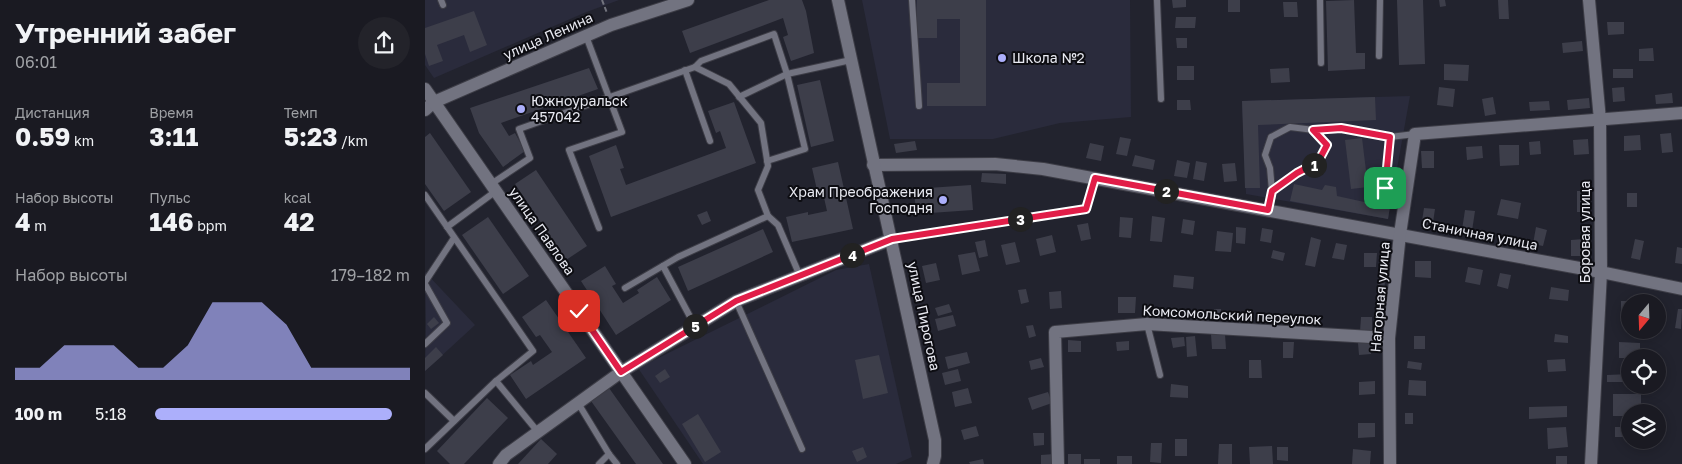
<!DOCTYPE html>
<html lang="ru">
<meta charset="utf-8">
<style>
:root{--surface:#1a1a22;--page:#23232a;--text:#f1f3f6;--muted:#9fa1a5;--line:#383840;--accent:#acaffb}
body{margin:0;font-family:"Golos Text",sans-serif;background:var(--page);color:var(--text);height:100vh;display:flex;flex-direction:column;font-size:19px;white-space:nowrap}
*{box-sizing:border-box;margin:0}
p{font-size:16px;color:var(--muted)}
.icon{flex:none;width:28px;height:28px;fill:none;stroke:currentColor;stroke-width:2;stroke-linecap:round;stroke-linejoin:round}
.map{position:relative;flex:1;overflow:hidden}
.details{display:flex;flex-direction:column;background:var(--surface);width:425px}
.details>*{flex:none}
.needle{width:32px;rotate:199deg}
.tools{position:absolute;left:1196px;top:294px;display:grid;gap:10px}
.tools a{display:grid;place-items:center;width:45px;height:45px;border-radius:50%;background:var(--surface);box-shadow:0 2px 12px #0003,0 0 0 1px var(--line);font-size:25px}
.pin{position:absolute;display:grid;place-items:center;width:42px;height:42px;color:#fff;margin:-21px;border-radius:10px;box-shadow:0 2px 8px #0006}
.km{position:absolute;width:25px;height:25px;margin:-12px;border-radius:50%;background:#222;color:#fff;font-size:14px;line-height:25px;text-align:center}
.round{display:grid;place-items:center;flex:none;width:52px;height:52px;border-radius:26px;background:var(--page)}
.summary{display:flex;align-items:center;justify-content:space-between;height:85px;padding:0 15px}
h1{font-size:28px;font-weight:700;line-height:38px}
.figures{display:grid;grid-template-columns:repeat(3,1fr);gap:8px;height:85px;padding:5px 15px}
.figures div{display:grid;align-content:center}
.figures b{font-size:25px;font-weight:700}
.figures small{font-size:14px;font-weight:400}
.figures p{font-size:14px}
.chart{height:140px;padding:10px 15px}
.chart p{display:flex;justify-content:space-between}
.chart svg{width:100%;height:90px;margin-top:5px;fill:var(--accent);opacity:.7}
ul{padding:0 15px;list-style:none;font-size:16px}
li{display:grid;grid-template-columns:80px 60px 1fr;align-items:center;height:38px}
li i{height:12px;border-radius:6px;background:var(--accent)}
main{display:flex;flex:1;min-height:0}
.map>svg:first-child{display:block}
.built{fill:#2a2b3c}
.building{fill:#3d3e4a}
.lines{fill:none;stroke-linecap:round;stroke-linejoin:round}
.service-casing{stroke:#3d3d46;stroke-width:8}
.minor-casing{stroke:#3d3d46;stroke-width:14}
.tertiary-casing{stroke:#3d3d46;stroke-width:14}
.path{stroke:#73747e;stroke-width:2;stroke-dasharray:5 2.5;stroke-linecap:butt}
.service{stroke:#727380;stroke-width:6}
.minor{stroke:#727380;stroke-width:12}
.tertiary{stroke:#727380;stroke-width:12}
.route-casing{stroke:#fff;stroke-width:10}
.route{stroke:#e11d48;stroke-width:6}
.poi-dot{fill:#acaffb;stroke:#0d0d12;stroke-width:2}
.labels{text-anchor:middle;stroke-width:4;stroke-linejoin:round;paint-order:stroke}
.street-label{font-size:14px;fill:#e9eaf2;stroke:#0d0d12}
.poi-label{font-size:14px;fill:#e9eaf2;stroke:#0d0d12;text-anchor:start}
</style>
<main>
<section class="details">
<div class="summary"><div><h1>Утренний забег</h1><p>06:01</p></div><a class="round"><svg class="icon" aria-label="share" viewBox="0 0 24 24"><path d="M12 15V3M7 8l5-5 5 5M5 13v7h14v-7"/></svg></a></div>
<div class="figures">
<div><p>Дистанция</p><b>0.59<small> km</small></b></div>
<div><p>Время</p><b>3:11</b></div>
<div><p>Темп</p><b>5:23<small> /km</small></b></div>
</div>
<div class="figures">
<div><p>Набор высоты</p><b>4<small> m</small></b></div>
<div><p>Пульс</p><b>146<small> bpm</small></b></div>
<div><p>kcal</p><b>42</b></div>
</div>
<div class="chart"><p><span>Набор высоты</span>179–182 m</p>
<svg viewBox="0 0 160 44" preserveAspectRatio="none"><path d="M0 44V38L10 38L20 27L30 27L40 27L50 38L60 38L70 27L80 6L90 6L100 6L110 17L120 38L130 38L140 38L150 38L160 38V44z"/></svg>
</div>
<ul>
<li><b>100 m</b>5:18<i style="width:93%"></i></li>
</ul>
</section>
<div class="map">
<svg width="1257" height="464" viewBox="0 0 1257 464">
<rect width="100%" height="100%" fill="#22232e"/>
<g class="built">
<polygon points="0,0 194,0 159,13 9,78 0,65"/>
<polygon points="437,0 705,0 706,117 635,123 568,139 465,139"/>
<polygon points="985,96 963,219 821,194 817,101"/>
<polygon points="444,264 487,457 471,464 278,464 213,368 411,270"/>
<polygon points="0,272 50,325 0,371 1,324"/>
</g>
<g class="building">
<polygon points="344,0 377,0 381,11 389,53 366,61 358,37 363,35 358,18 265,53 257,31"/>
<polygon points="492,0 561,0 561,106 502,106 502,83 535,83 535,19 512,19 512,38 492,38"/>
<polygon points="747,0 761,0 761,7 748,8"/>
<rect x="803" y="0" width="12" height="12"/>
<polygon points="929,0 931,53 940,53 940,69 903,71 901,1"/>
<polygon points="972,0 998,0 1000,64 974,65"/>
<polygon points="1014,0 1020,0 1021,6 1015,7"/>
<polygon points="1073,0 1083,0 1084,19 1074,19"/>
<polygon points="858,2 872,2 873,17 859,17"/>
<polygon points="49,11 62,45 45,52 39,35 12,45 18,61 4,66 0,54 0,28"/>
<polygon points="751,17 771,17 770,28 750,28"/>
<polygon points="1182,22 1199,22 1199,34 1183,35"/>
<polygon points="751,38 762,38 762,48 752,48"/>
<polygon points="1157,41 1158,51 1138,53 1137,43"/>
<polygon points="1228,48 1229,61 1214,61 1214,49"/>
<polygon points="1019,64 1044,65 1043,81 1019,80"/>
<rect x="752" y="66" width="17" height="14"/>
<polygon points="164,68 173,89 76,123 84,136 90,133 100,151 78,167 54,133 45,108"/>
<polygon points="864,68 865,82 846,83 845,69"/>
<rect x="1188" y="69" width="20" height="9"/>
<polygon points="395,80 409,141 386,147 372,85"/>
<polygon points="1014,87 1030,89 1028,107 1012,105"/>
<polygon points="1199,87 1200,101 1188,102 1187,88"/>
<polygon points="1247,93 1248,103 1231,104 1230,95"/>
<polygon points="950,97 951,120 833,125 835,188 820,188 817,101"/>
<polygon points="1068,97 1071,114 1060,116 1057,99"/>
<polygon points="1164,98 1165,108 1143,110 1142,100"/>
<polygon points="752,100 765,100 766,110 752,110"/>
<polygon points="1124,101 1125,110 1105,111 1104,102"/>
<polygon points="309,102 331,163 186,217 164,156 191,145 199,168 195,169 201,185 301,148 295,131 291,133 283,111"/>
<polygon points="5,133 46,192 19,211 0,184 0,137"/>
<polygon points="1246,133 1248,152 1237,153 1235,134"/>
<polygon points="1215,135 1216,150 1199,151 1199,136"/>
<polygon points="695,137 706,139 702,156 691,154"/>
<polygon points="937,138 943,187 926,189 920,140"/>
<polygon points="1163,139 1164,154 1149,155 1148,140"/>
<polygon points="490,141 492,150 471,153 469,144"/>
<polygon points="1115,141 1116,154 1105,155 1104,142"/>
<polygon points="665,143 679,146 676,161 661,158"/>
<polygon points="1074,145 1094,145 1094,165 1075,166"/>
<polygon points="1057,146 1058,158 1042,160 1041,147"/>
<polygon points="996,151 1009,151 1009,168 997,168"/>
<polygon points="710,155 730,160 728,170 707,166"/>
<polygon points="752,160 765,163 762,178 749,176"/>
<polygon points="771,161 782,163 779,181 768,179"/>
<polygon points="413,162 428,229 367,242 361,217 383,212 383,215 402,211 397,189 392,190 387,168"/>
<polygon points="810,163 812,181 799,182 797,164"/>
<polygon points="111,170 162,246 141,260 90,184"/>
<polygon points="557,173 581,174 581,184 556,182"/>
<polygon points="869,184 897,190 900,185 911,187 912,196 944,203 946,191 967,194 963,219 865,201"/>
<polygon points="546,185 548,210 491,214 489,189"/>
<rect x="1152" y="191" width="13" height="21"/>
<rect x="1202" y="193" width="10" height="14"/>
<polygon points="1076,199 1096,203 1093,219 1072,215"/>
<polygon points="999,208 1010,209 1007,229 996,228"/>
<polygon points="1040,210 1050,211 1047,231 1037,230"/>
<polygon points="282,211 286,221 277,225 272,215"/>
<polygon points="727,216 740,218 737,242 725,241"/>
<polygon points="63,217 104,276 78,294 37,235"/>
<polygon points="695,217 708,218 706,238 694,237"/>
<polygon points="758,219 770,221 768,235 756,233"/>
<polygon points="663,223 666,239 656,241 652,225"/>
<polygon points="811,227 821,228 820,244 811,243"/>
<polygon points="1111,227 1122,230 1118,246 1108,244"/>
<polygon points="837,228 848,230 846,243 835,241"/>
<polygon points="338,229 348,252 263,291 253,267"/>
<polygon points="792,231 808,233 806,252 790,251"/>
<polygon points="627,235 631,252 615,256 611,239"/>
<polygon points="886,237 896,240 890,267 880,265"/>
<polygon points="1159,239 1159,256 1146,256 1146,240"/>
<polygon points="1210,239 1219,241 1215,260 1206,258"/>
<polygon points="560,240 563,256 554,258 550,242"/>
<polygon points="590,242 595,262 581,265 576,245"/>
<polygon points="911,243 922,245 919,260 907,258"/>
<polygon points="1252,247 1257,248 1257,264 1250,263"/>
<polygon points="848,250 860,253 858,261 846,258"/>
<polygon points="550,252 555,271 537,275 533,255"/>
<polygon points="939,253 952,253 951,267 939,267"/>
<polygon points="990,261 1006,261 1006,278 990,277"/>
<polygon points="511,263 515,280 501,283 497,266"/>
<polygon points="180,266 191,284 187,286 198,303 214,293 212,290 232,277 246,300 191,335 156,281"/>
<polygon points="1043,267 1058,270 1055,285 1040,282"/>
<polygon points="1075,273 1086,275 1083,289 1072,286"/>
<polygon points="749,275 769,277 768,289 748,287"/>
<polygon points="953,282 960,282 959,292 953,291"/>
<polygon points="1126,287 1144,290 1143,301 1124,299"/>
<polygon points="601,289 604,302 596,304 593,290"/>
<polygon points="636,291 637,308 625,309 624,292"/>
<polygon points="693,297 711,297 710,313 693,313"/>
<polygon points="121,300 161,358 101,399 85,375 106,361 108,365 127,352 115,335 111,337 97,317"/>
<polygon points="1196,301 1205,301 1205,316 1196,315"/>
<polygon points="524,304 527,312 513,316 510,308"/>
<rect x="789" y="309" width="7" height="10"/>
<polygon points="1253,309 1257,309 1256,329 1250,328"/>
<polygon points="730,310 737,310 736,321 729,321"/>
<rect x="771" y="310" width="9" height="11"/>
<polygon points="528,315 531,326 513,331 510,319"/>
<polygon points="9,317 14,323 6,329 2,324"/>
<polygon points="936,317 947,317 947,332 935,332"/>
<polygon points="608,325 611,336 604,338 601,326"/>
<polygon points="786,334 800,334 801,349 787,349"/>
<polygon points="1130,334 1143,336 1143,343 1129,342"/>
<polygon points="770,336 772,356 762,357 761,337"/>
<rect x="989" y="336" width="11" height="13"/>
<polygon points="759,337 760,346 748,348 746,338"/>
<polygon points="643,340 656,341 656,352 643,352"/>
<polygon points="704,341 704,350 692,351 691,342"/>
<polygon points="858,342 869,342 868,358 858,358"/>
<polygon points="945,342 946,354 934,355 933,343"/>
<polygon points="1194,342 1215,343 1215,358 1194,358"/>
<polygon points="11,347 18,355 0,371 0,358"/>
<polygon points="542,352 545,363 523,369 520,357"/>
<polygon points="454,355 463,393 438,399 430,360"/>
<polygon points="616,358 619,367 606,370 604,361"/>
<polygon points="1140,359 1141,371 1123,372 1122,360"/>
<polygon points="824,360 836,360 837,378 824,378"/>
<polygon points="983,361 997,363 996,370 982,368"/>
<polygon points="240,369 245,377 235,383 230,376"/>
<polygon points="533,369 536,381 520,385 517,373"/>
<polygon points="1205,374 1205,382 1182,382 1182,375"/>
<polygon points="984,380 1001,381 1001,396 983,395"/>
<polygon points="950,381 950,394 934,395 934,382"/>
<polygon points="746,384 763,386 763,398 745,397"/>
<polygon points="184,388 238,464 211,464 166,401"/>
<polygon points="543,388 547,403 530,407 527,392"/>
<polygon points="623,392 627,403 607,410 603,398"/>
<polygon points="1188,394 1216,394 1216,412 1205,412 1205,416 1188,416"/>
<polygon points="62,398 83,418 39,464 25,464 12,451"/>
<polygon points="1142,406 1142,417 1104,419 1104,407"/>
<rect x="980" y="413" width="8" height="11"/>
<polygon points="273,414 296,452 280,462 257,424"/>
<polygon points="933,423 950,423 950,437 933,438"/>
<polygon points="551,426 554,436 539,440 536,430"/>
<polygon points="1141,427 1143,447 1123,449 1122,428"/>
<rect x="1190" y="427" width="15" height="10"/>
<polygon points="608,433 619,433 619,445 609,446"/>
<polygon points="116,439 132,454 123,464 93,464"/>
<rect x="750" y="439" width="12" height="17"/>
<polygon points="726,443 737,443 736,463 725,462"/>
<polygon points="794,444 807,444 807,464 793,464"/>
<polygon points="847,446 848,464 825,464 824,447"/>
<polygon points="438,447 442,457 432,462 427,451"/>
<polygon points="852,447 863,447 863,461 852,460"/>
<polygon points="928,449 946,451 945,464 927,464"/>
<polygon points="629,454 629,464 616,464 616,455"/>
<rect x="643" y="454" width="13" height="10"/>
<rect x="692" y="456" width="15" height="8"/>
<rect x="1131" y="456" width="11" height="8"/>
<polygon points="558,459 559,464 545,464 544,462"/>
<rect x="659" y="459" width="16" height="5"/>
</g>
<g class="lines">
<g class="service-casing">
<g id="service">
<polyline points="16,0 18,5"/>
<polyline points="487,0 494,106"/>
<polyline points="732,0 736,99"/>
<polyline points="895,0 896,63"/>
<polyline points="161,36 197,132 144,150 174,228"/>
<polyline points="954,56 955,0"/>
<polyline points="270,67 276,61 349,34 362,74 380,149 342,161"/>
<polyline points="260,70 285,141"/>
<polyline points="314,97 362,74 426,60"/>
<polyline points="889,130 916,128 965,137"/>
<polyline points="66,184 105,158 94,129 270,67 304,84 336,123 343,166 333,190 343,216 253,257 200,288"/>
<polyline points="960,188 965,137 990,134"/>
<polyline points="0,195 108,351 71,381 113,432"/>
<polyline points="843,210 847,191 872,173 893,163 901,145 889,130 865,127 846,137 840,155 845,168 847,191"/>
<polyline points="343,216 353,225 375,276"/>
<polyline points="22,227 71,191"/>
<polyline points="467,239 661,209 670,178"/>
<polyline points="238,266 270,326"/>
<polyline points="0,282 29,238"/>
<polyline points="0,284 22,323 0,344"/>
<polyline points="311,301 377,449"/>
<polyline points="722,324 735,375"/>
<polyline points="0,393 29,421"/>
<polyline points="153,403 184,454 174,464"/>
<polyline points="0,449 71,381"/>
<polyline points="184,454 192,464"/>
</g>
</g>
<g class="minor-casing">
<g id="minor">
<polyline points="1164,0 1175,120 1176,272 1166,464"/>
<polyline points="0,110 9,102 186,25 263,0"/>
<polyline points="448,165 570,164 618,169 1176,272 1257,289"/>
<polyline points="74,464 81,455 196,372 311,301 467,239"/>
<polyline points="633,464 630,332 722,324 964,338"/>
<polyline points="965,464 964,338 975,234 990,134 1257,113"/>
</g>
</g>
<g class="tertiary-casing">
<g id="tertiary">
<polyline points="413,0 510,440 510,456 508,464"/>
<polyline points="0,89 260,464"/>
</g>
</g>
<polyline class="path" points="177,0 182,13"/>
<use href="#service" class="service"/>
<use href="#minor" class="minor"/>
<use href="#tertiary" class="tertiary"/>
</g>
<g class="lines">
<g class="route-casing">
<polyline id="route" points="154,311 196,372 311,301 467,239 661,209 670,178 843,210 847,191 872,173 893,162 902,145 888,130 916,128 965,137 960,188"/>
</g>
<use href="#route" class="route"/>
</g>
<g class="poi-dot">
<circle cx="577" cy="58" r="5"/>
<circle cx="96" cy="109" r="5"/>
<circle cx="518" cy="200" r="5"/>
</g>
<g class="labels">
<g class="street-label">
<text transform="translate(123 36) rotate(-24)" y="5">улица Ленина</text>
<text transform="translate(117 231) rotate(55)" y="5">улица Павлова</text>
<text transform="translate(1160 232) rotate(-90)" y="5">Боровая улица</text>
<text transform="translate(1055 234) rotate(11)" y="5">Станичная улица</text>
<text transform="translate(955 297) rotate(-85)" y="5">Нагорная улица</text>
<text transform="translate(807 315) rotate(3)" y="5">Комсомольский переулок</text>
<text transform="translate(499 316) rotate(78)" y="5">улица Пирогова</text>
</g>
<g class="poi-label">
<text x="587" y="63">Школа №2</text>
<text x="106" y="106">Южноуральск<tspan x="106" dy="16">457042</tspan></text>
<text x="508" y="197" text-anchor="end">Храм Преображения<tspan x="508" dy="16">Господня</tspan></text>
</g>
</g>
</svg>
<div class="tools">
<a><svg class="needle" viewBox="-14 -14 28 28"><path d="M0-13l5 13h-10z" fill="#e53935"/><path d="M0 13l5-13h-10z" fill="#9fa1a5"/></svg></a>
<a><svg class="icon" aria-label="locate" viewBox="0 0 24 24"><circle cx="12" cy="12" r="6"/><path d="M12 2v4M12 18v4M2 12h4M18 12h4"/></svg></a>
<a><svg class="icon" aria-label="layers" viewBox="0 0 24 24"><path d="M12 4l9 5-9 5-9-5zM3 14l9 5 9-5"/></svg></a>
</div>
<div class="pin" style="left:960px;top:188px;background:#1e9e55"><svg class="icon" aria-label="arrive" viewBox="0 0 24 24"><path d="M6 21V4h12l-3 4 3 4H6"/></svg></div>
<div class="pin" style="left:154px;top:311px;background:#d93025"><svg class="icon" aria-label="check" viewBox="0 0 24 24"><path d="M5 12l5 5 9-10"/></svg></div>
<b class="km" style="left:889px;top:165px">1</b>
<b class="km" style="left:741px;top:191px">2</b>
<b class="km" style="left:595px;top:219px">3</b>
<b class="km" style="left:427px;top:255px">4</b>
<b class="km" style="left:270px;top:326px">5</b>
</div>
</main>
